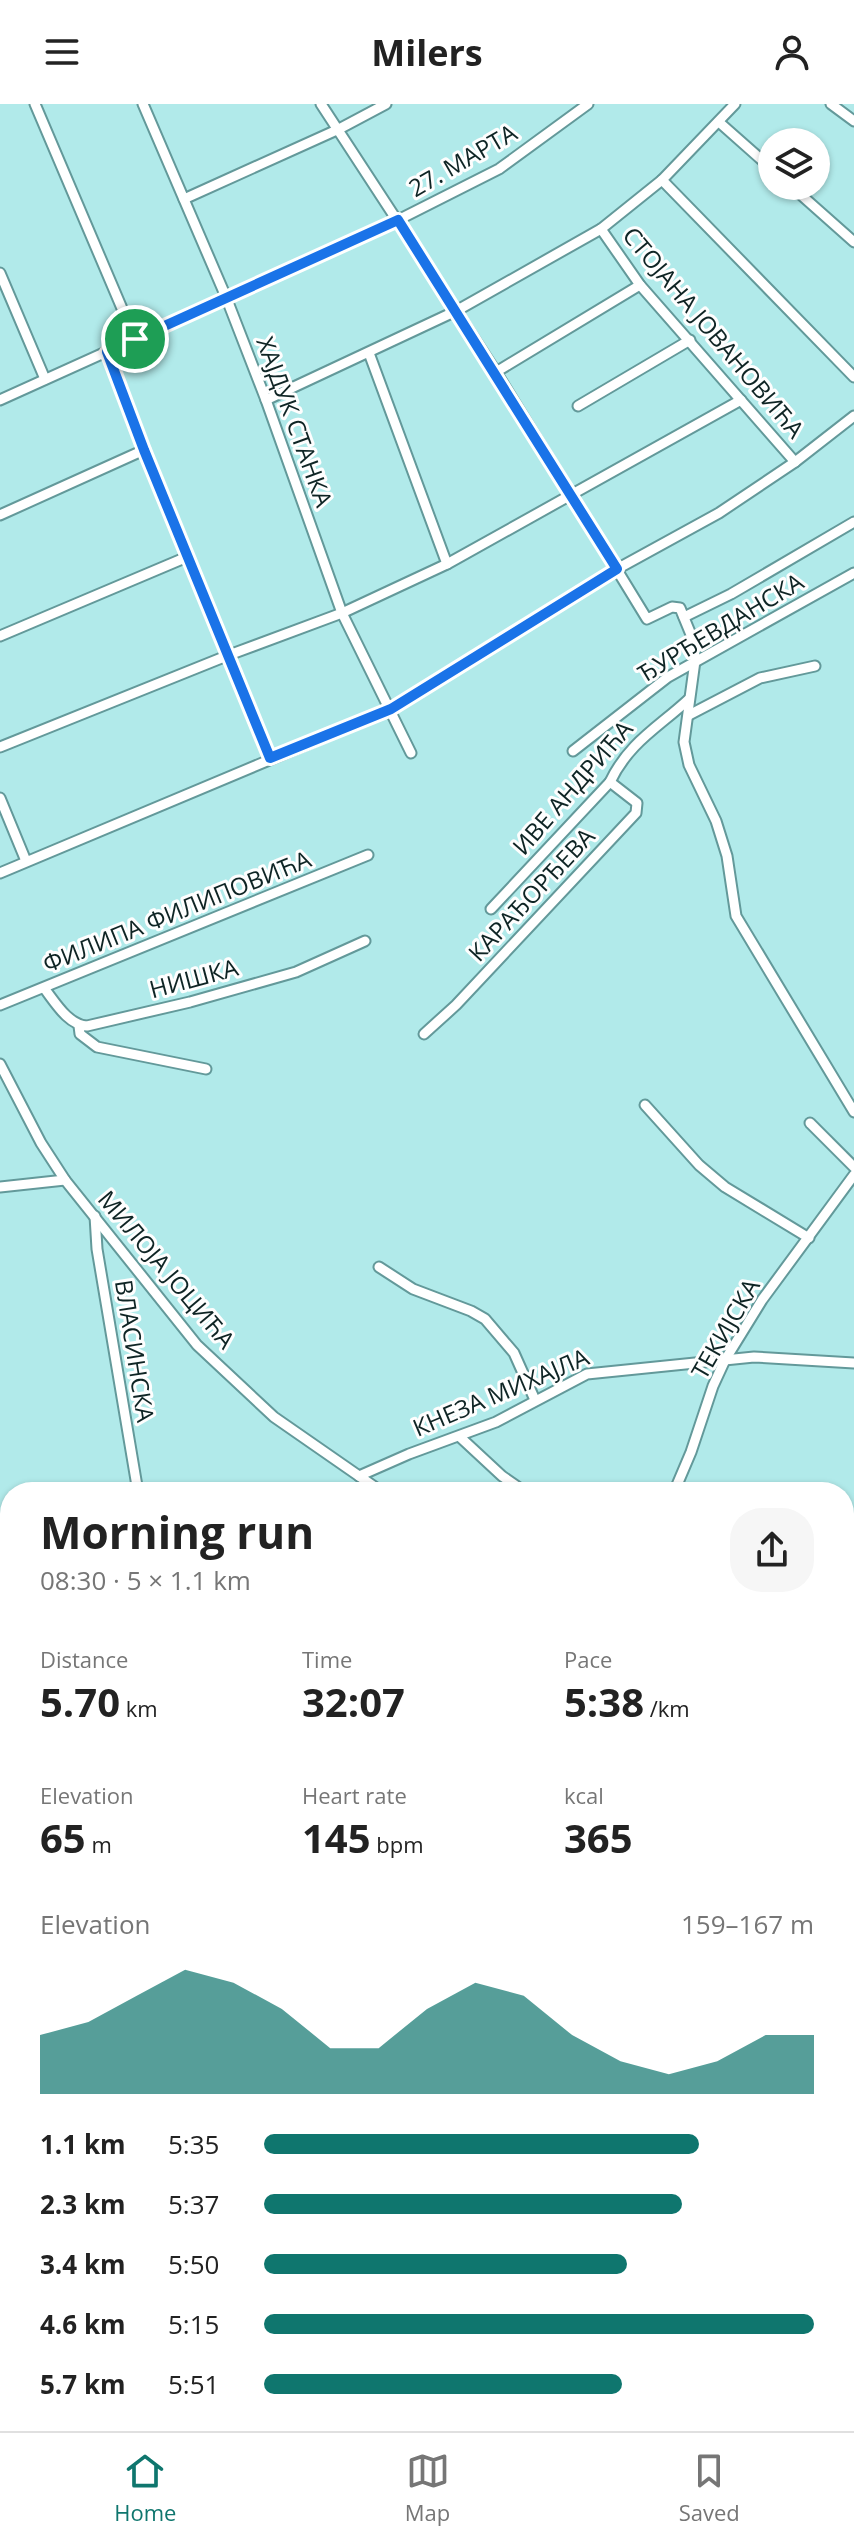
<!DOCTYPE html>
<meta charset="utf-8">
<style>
:root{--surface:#fff;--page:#f6f6f6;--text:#222;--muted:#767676;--line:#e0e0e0;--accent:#0f766e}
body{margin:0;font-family:"Open Sans",sans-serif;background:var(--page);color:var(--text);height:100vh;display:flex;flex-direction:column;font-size:30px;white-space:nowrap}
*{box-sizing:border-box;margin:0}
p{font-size:26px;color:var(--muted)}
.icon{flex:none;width:44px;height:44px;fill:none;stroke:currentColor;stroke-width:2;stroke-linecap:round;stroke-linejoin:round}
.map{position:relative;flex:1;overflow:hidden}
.drawer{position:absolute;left:0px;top:1378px;width:854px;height:950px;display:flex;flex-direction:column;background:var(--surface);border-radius:32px 32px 0 0;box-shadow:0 2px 6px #0004}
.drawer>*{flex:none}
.fabs{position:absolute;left:758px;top:24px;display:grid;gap:16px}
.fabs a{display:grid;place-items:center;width:72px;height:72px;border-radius:50%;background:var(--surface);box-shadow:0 2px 6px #0004;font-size:40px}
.pin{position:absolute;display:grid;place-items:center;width:68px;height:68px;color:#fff;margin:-34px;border:4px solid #fff;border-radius:50%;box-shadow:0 2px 8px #0007}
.round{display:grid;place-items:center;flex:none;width:84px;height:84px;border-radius:32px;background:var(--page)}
.head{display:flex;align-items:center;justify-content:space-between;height:136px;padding:0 40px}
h1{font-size:44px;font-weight:700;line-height:60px}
.figures{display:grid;grid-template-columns:repeat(3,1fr);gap:12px;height:136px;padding:8px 40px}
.figures div{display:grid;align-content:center}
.figures b{font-size:40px;font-weight:700}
.figures small{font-size:22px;font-weight:400}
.figures p{font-size:22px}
.chart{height:224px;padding:16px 40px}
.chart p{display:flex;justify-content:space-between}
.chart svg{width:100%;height:144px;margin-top:8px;fill:var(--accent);opacity:.7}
ul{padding:0 40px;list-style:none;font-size:26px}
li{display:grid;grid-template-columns:128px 96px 1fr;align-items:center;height:60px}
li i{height:20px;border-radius:10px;background:var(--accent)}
header{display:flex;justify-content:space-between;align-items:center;height:104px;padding:0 40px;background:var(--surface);font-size:36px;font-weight:700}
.tab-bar{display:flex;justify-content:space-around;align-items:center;height:112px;border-top:2px solid var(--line);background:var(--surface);font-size:22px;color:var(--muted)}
.tab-bar a{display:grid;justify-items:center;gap:4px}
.tab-bar .current{color:var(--accent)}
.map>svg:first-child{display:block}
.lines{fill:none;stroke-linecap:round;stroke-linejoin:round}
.minor-casing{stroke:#63999a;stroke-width:13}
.minor{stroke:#fff;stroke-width:9}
.route-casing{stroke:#fff;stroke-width:16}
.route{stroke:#1a73e8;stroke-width:10}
.labels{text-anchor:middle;stroke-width:6;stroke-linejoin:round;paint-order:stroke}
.street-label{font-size:24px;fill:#0e2424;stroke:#fefefe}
</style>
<header><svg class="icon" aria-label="menu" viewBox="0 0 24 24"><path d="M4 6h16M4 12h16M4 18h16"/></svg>Milers<svg class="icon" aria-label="person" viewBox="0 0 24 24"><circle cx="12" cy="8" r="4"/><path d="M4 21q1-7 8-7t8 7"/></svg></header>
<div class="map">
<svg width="854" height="2327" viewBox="0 0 854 2327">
<rect width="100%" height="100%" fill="#b1eaea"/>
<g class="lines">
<g class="minor-casing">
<g id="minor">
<polyline points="35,0 135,235"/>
<polyline points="143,0 226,193 266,296 342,509 411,649"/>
<polyline points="321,0 496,268 647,515 672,503 680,504 694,538 695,557 684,638 689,661 716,717 727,752 736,812 854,1008"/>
<polyline points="831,0 854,17"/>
<polyline points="720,19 772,65"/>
<polyline points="662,76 854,273"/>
<polyline points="791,82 854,138"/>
<polyline points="184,95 339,25 386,0"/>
<polyline points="601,125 640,181 795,358"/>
<polyline points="0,169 45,275"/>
<polyline points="107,248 144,346 270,654"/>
<polyline points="369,249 447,460"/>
<polyline points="496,268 640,181"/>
<polyline points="0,296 398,116 499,65 588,0"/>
<polyline points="266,296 456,207 601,125 662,76 735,0"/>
<polyline points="578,302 690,236"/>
<polyline points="0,411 144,346"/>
<polyline points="684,513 731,490 854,418"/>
<polyline points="0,532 187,453"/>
<polyline points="689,611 760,574 815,562"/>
<polyline points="0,643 229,551 342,509 447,460 741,296"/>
<polyline points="573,647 668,573 854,469"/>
<polyline points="0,694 26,757"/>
<polyline points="0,769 391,605 617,465 719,409 795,358 854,312"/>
<path d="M491,805L610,678C629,638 659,623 689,595"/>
<path d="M44,884C55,898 68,921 87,922L190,898L296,868L365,837"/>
<polyline points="0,901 368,751"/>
<polyline points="79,922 80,930 97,943 206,965"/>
<polyline points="424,930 456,901 636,709 637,699 610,678"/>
<polyline points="0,960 41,1039 65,1076 197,1241 274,1313 382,1388"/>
<polyline points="645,1001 699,1061 725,1083 809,1134"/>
<polyline points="810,1019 854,1063"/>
<polyline points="0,1083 65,1076"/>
<polyline points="95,1112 97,1145 138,1388"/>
<polyline points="379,1163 413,1185 471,1207 485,1215 514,1249 535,1296"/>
<polyline points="460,1333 502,1372 525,1388"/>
<polyline points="359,1372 409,1350 496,1318 587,1270 754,1253 854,1259"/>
<polyline points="674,1388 691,1348 713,1282 725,1256 762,1196 854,1071"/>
<polyline points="0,1542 10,1542"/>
<polyline points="844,1572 854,1568"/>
<polyline points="844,1732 854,1737"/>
<polyline points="0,1900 10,1900"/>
<polyline points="122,2318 129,2327"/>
</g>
</g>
<use href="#minor" class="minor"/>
</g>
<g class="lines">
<g class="route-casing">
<polygon id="route" points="398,116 617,465 391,605 270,654 144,346 107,248"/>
</g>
<use href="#route" class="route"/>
</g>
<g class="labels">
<g class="street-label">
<text transform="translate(463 57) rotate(-30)" y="8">27. МАРТА</text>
<text transform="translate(713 229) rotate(50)" y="8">СТОЈАНА ЈОВАНОВИЋА</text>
<text transform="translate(294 318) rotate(70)" y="8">ХАЈДУК СТАНКА</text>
<text transform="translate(721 524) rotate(-31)" y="8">ЂУРЂЕВДАНСКА</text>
<text transform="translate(573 684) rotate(-49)" y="8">ИВЕ АНДРИЋА</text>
<text transform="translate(532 791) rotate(-47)" y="8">КАРАЂОРЂЕВА</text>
<text transform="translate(177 808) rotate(-22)" y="8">ФИЛИПА ФИЛИПОВИЋА</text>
<text transform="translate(194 875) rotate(-15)" y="8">НИШКА</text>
<text transform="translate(166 1166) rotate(50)" y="8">МИЛОЈА ЈОЦИЋА</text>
<text transform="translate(726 1225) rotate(-60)" y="8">ТЕКИЈСКА</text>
<text transform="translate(134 1247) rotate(81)" y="8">ВЛАСИНСКА</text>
<text transform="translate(501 1289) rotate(-23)" y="8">КНЕЗА МИХАЈЛА</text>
</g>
</g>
</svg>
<div class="fabs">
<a><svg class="icon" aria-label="layers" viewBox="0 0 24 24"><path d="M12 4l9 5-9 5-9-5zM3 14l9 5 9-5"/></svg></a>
</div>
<div class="pin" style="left:135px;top:235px;background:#1e9e55"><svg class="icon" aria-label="arrive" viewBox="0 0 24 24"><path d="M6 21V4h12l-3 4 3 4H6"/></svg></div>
<section class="drawer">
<div class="head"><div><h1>Morning run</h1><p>08:30 · 5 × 1.1 km</p></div><a class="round"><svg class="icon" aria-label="share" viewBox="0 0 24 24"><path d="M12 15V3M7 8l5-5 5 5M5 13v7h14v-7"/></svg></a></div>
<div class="figures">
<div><p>Distance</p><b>5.70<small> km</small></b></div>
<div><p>Time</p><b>32:07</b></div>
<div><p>Pace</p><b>5:38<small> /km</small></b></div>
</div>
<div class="figures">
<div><p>Elevation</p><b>65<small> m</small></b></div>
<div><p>Heart rate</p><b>145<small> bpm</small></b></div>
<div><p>kcal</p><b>365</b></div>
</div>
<div class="chart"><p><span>Elevation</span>159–167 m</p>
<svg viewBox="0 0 160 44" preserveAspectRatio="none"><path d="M0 44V26L10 22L20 14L30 6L40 10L50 18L60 30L70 30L80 18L90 10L100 14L110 26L120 34L130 38L140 34L150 26L160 26V44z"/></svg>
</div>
<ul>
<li><b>1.1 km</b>5:35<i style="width:79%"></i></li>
<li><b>2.3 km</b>5:37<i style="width:76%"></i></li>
<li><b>3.4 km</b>5:50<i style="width:66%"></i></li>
<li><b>4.6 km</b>5:15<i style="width:100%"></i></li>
<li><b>5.7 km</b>5:51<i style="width:65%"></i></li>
</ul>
</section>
</div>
<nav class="tab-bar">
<a class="current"><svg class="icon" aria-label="home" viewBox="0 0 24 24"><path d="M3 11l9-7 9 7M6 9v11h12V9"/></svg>Home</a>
<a><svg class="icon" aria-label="map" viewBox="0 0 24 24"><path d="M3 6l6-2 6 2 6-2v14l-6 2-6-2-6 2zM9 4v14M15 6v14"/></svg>Map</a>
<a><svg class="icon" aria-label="saved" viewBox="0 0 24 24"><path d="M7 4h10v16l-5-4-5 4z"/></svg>Saved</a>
</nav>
